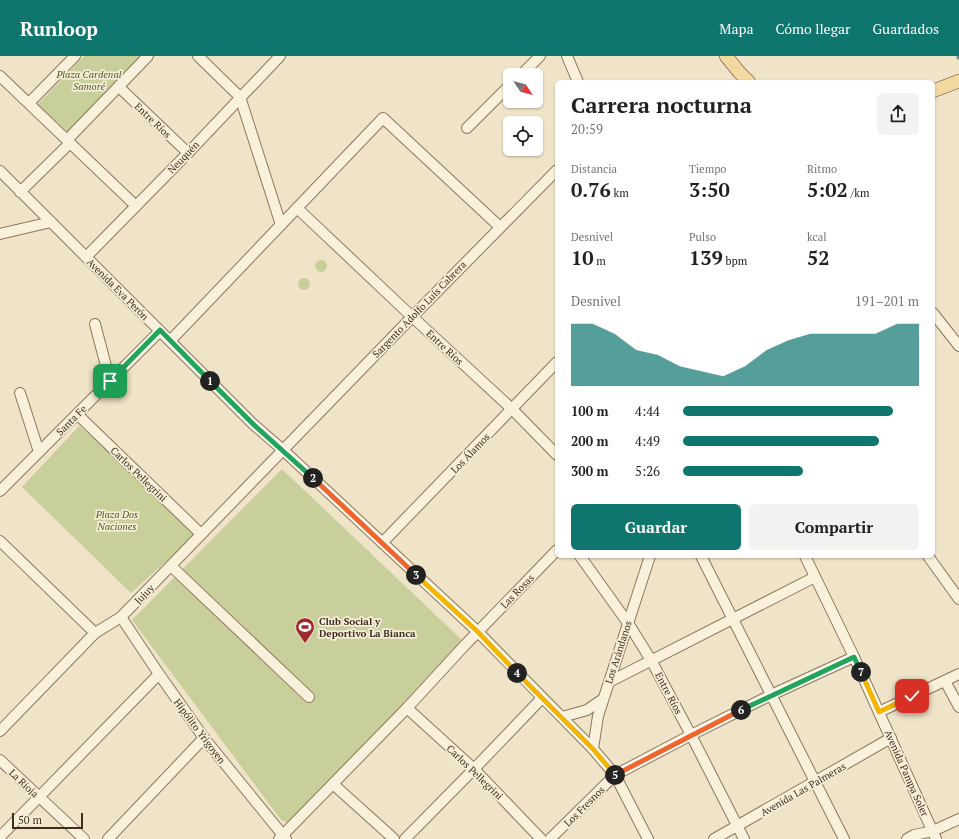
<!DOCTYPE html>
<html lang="es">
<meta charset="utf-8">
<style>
:root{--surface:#fff;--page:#f2f2f2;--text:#202124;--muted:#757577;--accent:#0f766e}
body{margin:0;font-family:"PT Serif",serif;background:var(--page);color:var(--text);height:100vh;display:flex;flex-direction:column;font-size:15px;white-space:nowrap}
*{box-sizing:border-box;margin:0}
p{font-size:13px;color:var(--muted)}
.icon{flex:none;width:22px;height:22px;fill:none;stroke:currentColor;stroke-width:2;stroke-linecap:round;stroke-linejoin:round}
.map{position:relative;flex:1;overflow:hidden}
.sheet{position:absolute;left:555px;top:24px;width:380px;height:478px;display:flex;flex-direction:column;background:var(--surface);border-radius:6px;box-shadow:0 1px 3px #0004}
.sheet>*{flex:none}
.needle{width:26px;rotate:125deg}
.buttons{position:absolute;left:503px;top:12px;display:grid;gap:8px}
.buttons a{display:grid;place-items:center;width:40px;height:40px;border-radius:6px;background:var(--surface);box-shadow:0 1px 3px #0004;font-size:20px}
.scale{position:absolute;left:12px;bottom:10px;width:71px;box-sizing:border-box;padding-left:4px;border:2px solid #3d2e20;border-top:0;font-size:11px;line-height:14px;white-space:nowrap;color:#3d2e20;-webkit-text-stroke:3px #f7eed8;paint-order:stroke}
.pin{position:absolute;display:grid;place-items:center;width:34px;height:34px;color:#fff;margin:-17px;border-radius:8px;box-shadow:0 2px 6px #0006}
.km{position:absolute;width:20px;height:20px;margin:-10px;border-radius:50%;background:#222;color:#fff;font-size:11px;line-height:20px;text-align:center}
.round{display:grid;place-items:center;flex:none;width:42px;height:42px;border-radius:6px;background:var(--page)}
.summary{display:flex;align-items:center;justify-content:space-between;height:68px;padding:0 16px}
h1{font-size:22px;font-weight:700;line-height:30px}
.metrics{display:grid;grid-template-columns:repeat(3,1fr);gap:6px;height:68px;padding:4px 16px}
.metrics div{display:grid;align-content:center}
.metrics b{font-size:20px;font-weight:700}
.metrics small{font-size:11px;font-weight:400}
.metrics p{font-size:11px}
.chart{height:112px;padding:8px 16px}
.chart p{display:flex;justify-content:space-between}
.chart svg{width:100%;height:72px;margin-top:4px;fill:var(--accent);opacity:.7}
.primary-button{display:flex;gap:8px;margin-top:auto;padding:8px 16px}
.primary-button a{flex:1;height:46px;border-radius:6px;background:var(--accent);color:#fff;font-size:16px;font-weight:700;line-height:46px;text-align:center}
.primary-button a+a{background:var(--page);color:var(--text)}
ul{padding:0 16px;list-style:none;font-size:13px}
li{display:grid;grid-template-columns:64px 48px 1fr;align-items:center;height:30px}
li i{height:10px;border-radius:5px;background:var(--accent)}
header{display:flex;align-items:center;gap:24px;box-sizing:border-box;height:56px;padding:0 20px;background:var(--accent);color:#fff}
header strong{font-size:19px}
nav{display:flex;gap:22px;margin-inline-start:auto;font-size:14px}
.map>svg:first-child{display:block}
.green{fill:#c9cf9b}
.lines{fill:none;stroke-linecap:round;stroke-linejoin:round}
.stream{stroke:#6f938a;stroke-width:3}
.minor-casing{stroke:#8d765c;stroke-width:12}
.major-casing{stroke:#5b4430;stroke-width:14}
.minor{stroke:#faf1dc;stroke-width:10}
.major{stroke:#f3d9a0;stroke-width:13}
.split-1-casing{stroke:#fff;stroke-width:8}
.split-2-casing{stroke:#fff;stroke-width:8}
.split-3-casing{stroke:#fff;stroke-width:8}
.split-4-casing{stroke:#fff;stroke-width:8}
.split-5-casing{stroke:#fff;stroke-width:8}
.split-6-casing{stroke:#fff;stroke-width:8}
.split-7-casing{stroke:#fff;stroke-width:8}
.split-8-casing{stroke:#fff;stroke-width:8}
.split-1{stroke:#22a559;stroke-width:5}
.split-2{stroke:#22a559;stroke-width:5}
.split-3{stroke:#f0652b;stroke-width:5}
.split-4{stroke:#f5b400;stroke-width:5}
.split-5{stroke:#f5b400;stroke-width:5}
.split-6{stroke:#f0652b;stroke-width:5}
.split-7{stroke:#22a559;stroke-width:5}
.split-8{stroke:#f5b400;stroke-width:5}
.labels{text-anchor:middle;stroke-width:3.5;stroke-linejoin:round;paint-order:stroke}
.park-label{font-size:10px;font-style:italic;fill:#4d5a26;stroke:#f7eed8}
.street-label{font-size:10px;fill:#3d2e20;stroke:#f7eed8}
.poi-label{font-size:10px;font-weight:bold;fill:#3d2e20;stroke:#f7eed8;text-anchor:start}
</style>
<header>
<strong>Runloop</strong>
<nav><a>Mapa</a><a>Cómo llegar</a><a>Guardados</a></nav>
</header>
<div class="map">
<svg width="959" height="783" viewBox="0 0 959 783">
<rect width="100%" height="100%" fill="#f0e4c8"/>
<g class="green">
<polygon points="84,0 141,0 68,76 38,48"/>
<circle cx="321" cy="210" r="6"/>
<circle cx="304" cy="228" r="6"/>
<polygon points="79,370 101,388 195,479 131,537 22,431"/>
<polygon points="282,413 461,583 458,593 289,767 281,764 132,564"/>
</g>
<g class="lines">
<polyline class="stream" points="958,0 958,2"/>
<g class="minor-casing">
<g id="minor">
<polyline points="198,0 240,41 281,169"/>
<polyline points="567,0 578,26"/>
<polyline points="521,19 540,0"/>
<polyline points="0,20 136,150"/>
<polyline points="119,31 188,97"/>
<polyline points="29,47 75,0"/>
<polyline points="467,72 510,29"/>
<polyline points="67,84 148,0"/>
<polyline points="0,115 253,368 283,394 478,576 593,693 615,719 648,783"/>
<polyline points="20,136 70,87"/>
<polyline points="297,152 405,254 512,353 557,399"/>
<polyline points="0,178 51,166"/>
<polyline points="86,201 188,97 280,0"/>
<polyline points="933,257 959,290"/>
<polyline points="95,268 110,325"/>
<polyline points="170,285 383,62 500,171"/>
<polyline points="20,337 39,396"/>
<polyline points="77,358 201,478"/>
<polyline points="0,435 160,275"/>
<polyline points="0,485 95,577"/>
<polyline points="382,487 557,306"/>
<polyline points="580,500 628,567 651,604 691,679 744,783"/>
<polyline points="701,500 844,783"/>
<polyline points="805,500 854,601 936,783"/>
<polyline points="928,500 959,543"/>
<polyline points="171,510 309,641"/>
<polyline points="121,561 159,618 204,682 286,783"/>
<polyline points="945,625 959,651"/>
<polyline points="609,626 815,521"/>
<polyline points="407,652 474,713 541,783"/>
<polyline points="879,656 959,618"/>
<polyline points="562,661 587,654 603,643"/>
<polyline points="0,675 95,577 121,561 412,261 557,114"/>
<polyline points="593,693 598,660 650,500"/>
<polyline points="0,704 84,783"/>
<polyline points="333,728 394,783"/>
<polyline points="0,781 159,618"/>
<polyline points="108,783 204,682"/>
<polyline points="279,783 407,652 465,589 557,494"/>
<polyline points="405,783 474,713 542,642"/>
<polyline points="550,783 615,719 691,679 771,639 854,601"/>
<polyline points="714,783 891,682"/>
<polyline points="907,783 914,779 933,775 959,763"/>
</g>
</g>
<g class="major-casing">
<g id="major">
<polyline points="726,0 739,16 749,26"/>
<polyline points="933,35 959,25"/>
</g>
</g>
<use href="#minor" class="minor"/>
<use href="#major" class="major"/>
</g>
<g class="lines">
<g class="split-1-casing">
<polyline id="split-1" points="110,325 160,274 210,325"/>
</g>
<g class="split-2-casing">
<polyline id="split-2" points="210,325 253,368 313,422"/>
</g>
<g class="split-3-casing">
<polyline id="split-3" points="313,422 416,519"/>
</g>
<g class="split-4-casing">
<polyline id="split-4" points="416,519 478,576 517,617"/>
</g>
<g class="split-5-casing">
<polyline id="split-5" points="517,617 593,693 615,719"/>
</g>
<g class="split-6-casing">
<polyline id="split-6" points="615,719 741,654"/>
</g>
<g class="split-7-casing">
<polyline id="split-7" points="741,654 854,601 861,616"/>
</g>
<g class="split-8-casing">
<polyline id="split-8" points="861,616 879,656 912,640"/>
</g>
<use href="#split-1" class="split-1"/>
<use href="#split-2" class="split-2"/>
<use href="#split-3" class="split-3"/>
<use href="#split-4" class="split-4"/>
<use href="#split-5" class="split-5"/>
<use href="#split-6" class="split-6"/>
<use href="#split-7" class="split-7"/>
<use href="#split-8" class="split-8"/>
</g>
<defs>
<g id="stadium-pin" transform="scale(1)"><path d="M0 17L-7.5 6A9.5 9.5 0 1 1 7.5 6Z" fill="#9e2a2b" stroke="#f7eed8"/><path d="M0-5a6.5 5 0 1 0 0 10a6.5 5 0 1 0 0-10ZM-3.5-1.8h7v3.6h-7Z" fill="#fff"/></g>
</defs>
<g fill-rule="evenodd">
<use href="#stadium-pin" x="305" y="571"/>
</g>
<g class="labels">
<g class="park-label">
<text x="89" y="22">Plaza Cardenal<tspan x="89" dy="12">Samoré</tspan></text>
<text x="117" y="462">Plaza Dos<tspan x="117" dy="12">Naciones</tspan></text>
</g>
<g class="street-label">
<text transform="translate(153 64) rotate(44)" y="4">Entre Ríos</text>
<text transform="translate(183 101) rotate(-46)" y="4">Neuquén</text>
<text transform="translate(118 233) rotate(45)" y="4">Avenida Eva Perón</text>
<text transform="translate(419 253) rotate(-46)" y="4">Sargento Adolfo Luis Cabrera</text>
<text transform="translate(445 291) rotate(43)" y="4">Entre Ríos</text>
<text transform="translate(71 364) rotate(-45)" y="4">Santa Fe</text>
<text transform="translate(470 397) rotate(-46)" y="4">Los Álamos</text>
<text transform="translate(139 418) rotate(44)" y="4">Carlos Pellegrini</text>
<text transform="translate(517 535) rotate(-46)" y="4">Las Rosas</text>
<text transform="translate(144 538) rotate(-46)" y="4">Jujuy</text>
<text transform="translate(618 596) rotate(-72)" y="4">Los Arándanos</text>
<text transform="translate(669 637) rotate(62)" y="4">Entre Ríos</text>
<text transform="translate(200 675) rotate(53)" y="4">Hipólito Yrigoyen</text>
<text transform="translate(475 716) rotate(44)" y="4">Carlos Pellegrini</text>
<text transform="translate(907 717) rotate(66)" y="4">Avenida Pampa Soler</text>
<text transform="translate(24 727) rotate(43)" y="4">La Rioja</text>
<text transform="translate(803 733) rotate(-30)" y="4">Avenida Las Palmeras</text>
<text transform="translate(584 750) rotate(-45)" y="4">Los Fresnos</text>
</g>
<g class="poi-label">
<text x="319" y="569">Club Social y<tspan x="319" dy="12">Deportivo La Bianca</tspan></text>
</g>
</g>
</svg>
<div class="buttons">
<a><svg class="needle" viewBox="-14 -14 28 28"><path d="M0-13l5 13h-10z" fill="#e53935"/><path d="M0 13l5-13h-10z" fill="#757577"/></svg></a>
<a><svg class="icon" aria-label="locate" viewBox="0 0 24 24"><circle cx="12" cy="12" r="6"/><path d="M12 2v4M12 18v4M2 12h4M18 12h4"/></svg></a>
</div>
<div class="scale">50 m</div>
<div class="pin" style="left:110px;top:325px;background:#1e9e55"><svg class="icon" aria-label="arrive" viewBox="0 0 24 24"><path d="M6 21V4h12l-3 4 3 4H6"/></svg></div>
<div class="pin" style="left:912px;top:640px;background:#d93025"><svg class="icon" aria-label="check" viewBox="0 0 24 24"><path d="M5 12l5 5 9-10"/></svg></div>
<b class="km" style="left:210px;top:325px">1</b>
<b class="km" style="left:313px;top:422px">2</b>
<b class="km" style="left:416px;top:519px">3</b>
<b class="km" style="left:517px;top:617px">4</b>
<b class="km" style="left:615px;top:719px">5</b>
<b class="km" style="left:741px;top:654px">6</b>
<b class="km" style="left:861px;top:616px">7</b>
<section class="sheet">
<div class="summary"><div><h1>Carrera nocturna</h1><p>20:59</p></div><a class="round"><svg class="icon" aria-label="share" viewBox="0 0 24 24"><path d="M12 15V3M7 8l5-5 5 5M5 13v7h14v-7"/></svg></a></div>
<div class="metrics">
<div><p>Distancia</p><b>0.76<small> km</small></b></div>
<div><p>Tiempo</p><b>3:50</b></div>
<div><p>Ritmo</p><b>5:02<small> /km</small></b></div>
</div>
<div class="metrics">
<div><p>Desnivel</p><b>10<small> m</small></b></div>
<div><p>Pulso</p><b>139<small> bpm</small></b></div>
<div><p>kcal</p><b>52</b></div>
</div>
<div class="chart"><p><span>Desnivel</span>191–201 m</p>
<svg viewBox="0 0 160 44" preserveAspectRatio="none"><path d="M0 44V6L10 6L20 12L30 22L40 25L50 32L60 35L70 38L80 32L90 22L100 16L110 12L120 12L130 12L140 12L150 6L160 6V44z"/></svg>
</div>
<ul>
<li><b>100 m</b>4:44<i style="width:89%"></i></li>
<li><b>200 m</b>4:49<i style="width:83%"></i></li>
<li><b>300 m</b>5:26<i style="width:51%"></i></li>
</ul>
<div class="primary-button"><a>Guardar</a><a>Compartir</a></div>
</section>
</div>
